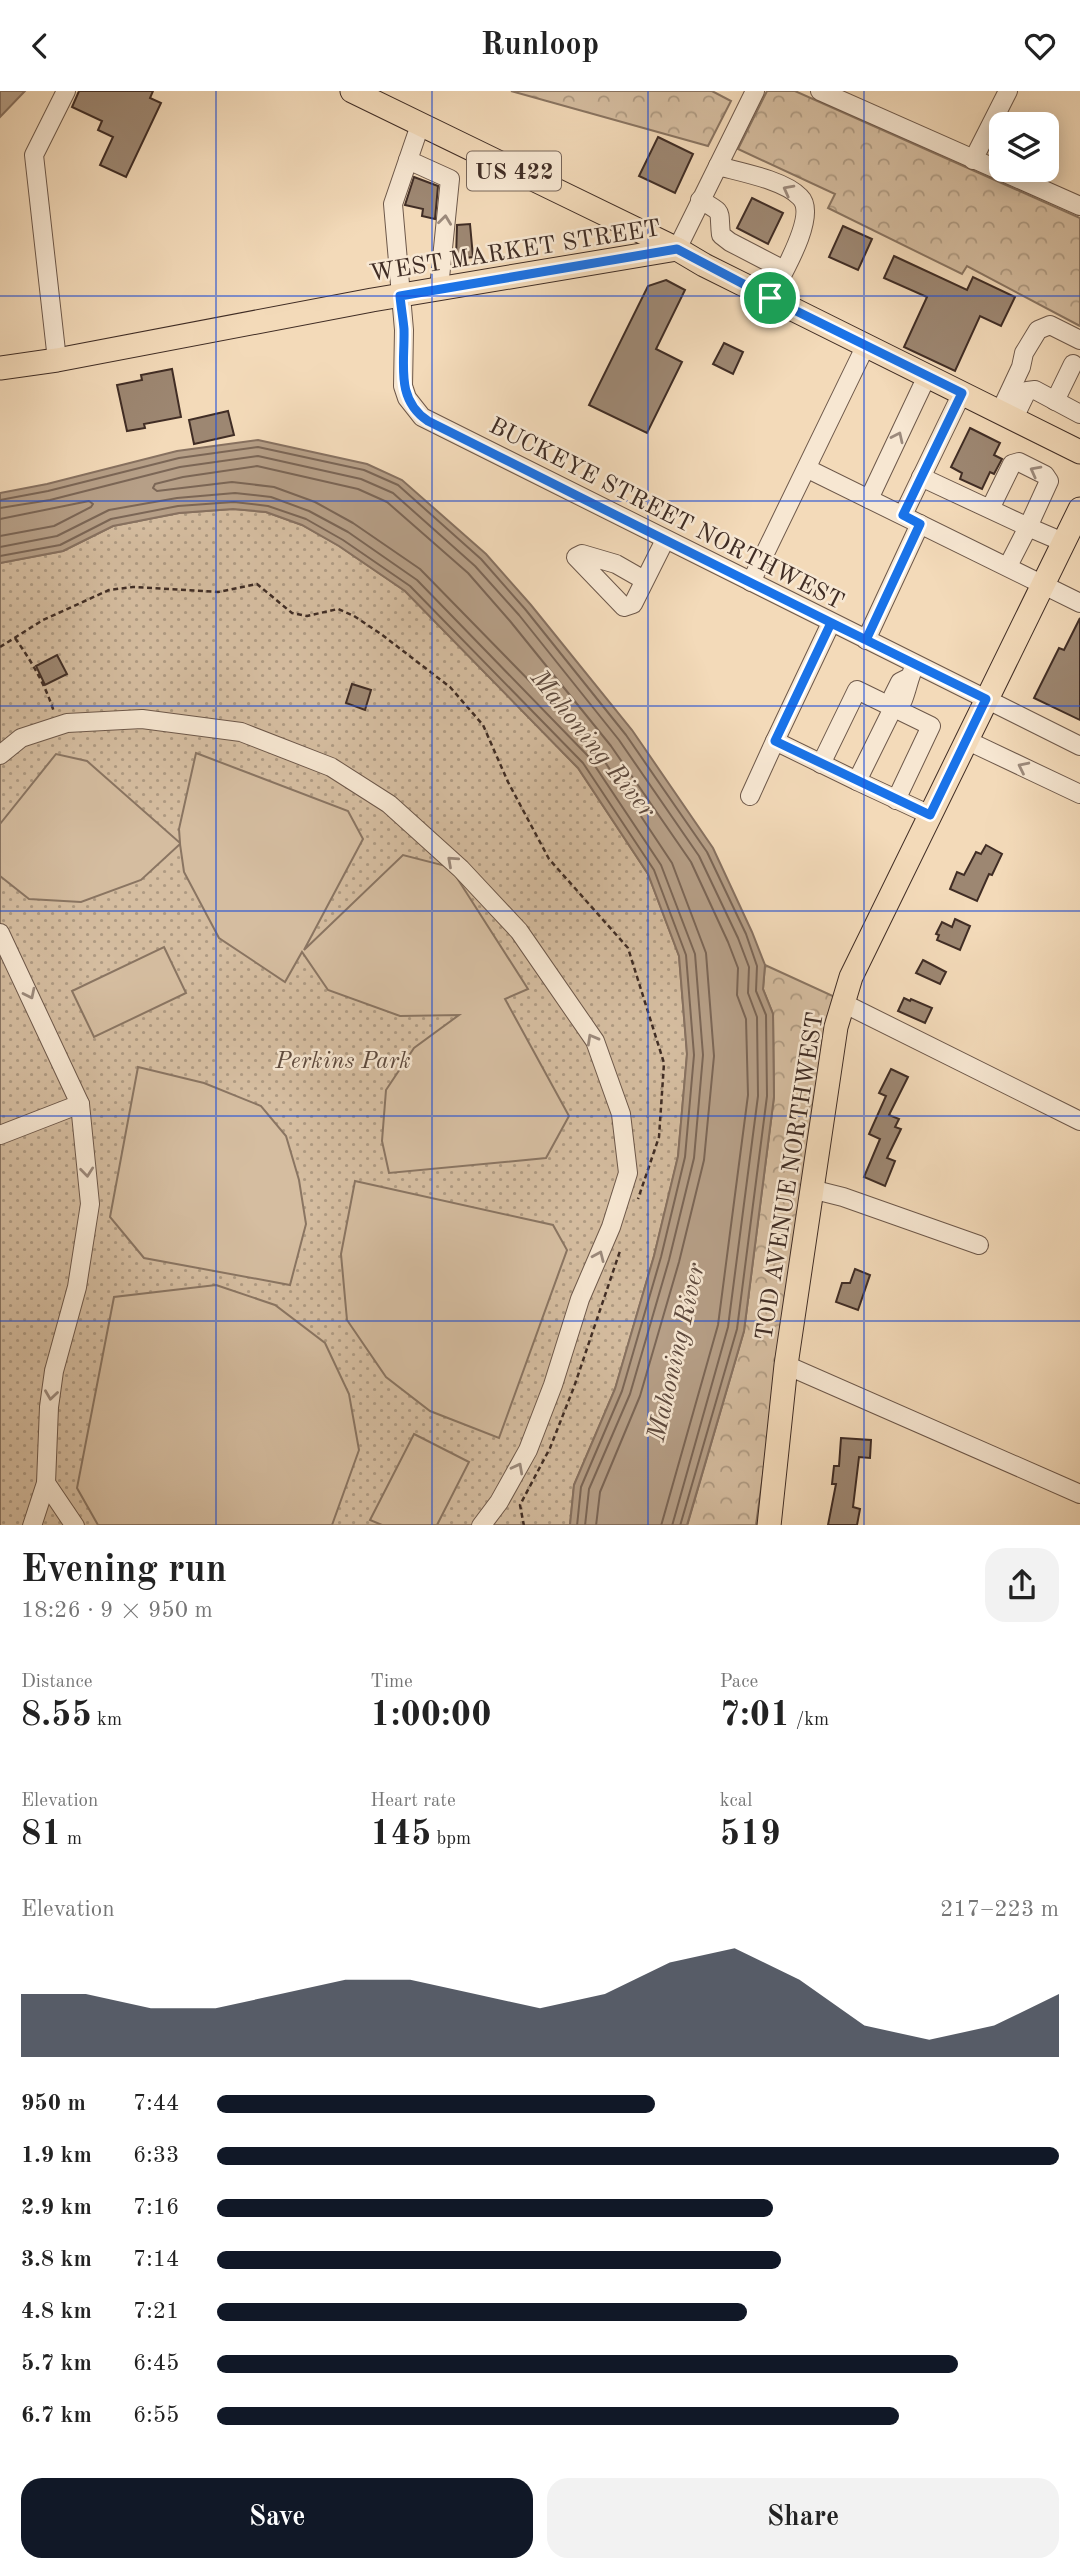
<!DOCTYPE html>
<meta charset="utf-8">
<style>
:root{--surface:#fff;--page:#f2f2f2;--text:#222;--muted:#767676;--accent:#111827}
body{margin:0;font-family:"Old Standard TT",serif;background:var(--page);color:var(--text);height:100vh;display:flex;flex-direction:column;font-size:26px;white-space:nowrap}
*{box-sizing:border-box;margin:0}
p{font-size:23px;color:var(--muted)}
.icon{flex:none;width:38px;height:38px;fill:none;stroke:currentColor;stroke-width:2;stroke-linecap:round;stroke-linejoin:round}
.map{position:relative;height:1434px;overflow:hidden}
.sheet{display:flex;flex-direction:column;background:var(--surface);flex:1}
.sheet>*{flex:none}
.tools{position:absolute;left:989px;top:21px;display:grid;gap:14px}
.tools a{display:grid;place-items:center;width:70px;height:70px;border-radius:14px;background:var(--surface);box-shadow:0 4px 18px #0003;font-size:35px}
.pin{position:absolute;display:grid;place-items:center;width:60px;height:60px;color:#fff;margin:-30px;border:4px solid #fff;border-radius:50%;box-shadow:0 2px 7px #0007}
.round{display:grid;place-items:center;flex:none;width:74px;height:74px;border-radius:21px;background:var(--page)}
.overview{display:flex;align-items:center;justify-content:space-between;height:119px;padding:0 21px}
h1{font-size:38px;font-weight:700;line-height:52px}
.figures{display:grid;grid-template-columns:repeat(3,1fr);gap:10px;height:119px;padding:7px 21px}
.figures div{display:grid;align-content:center}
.figures b{font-size:35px;font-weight:700}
.figures small{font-size:19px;font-weight:400}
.figures p{font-size:19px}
.chart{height:196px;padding:14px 21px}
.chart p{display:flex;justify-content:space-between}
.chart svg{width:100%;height:126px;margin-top:7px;fill:var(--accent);opacity:.7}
.action{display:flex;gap:14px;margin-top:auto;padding:14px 21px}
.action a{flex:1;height:80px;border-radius:21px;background:var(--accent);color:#fff;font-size:28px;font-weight:700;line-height:80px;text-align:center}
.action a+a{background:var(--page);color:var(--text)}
ul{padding:0 21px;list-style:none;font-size:23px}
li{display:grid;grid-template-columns:112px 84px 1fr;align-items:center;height:52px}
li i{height:18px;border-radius:9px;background:var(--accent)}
header{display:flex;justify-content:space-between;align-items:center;height:91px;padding:0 21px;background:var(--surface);font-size:32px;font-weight:700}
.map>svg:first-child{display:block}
.forest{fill:url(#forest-crowns);stroke:#8a7562;stroke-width:2}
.park{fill:url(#park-dots);stroke:#8a7562;stroke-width:2}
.pitch{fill:#d5bda0;stroke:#8a7562;stroke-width:2}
.water{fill:#b69f87;stroke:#877160;stroke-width:2}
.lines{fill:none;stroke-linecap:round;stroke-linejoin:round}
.shore{stroke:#7b6656;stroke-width:2}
.building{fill:#9d8772;stroke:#402d25;stroke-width:2}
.minor-casing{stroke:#6d584a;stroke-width:20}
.major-casing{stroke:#402d25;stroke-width:25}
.path{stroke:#402d25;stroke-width:2.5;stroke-dasharray:5 3.5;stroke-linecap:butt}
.minor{stroke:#f7e7d2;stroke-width:18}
.major{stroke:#f3dab9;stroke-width:23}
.oneway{stroke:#9c8a7c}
.route-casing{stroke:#fff;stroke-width:14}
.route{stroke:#1a73e8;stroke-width:9}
.grid{fill:none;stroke:#1d4ed8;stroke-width:2;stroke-opacity:0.55}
.labels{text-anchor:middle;stroke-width:5;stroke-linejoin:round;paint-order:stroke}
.shield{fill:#f7e7d2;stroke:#776559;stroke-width:2}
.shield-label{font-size:23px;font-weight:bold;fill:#402d25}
.street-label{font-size:24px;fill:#402d25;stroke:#f7e7d2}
.park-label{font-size:24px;font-style:italic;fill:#5e4a3e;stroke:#f7e7d2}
.water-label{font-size:26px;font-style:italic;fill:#5e4a3e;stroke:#f7e7d2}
</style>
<header><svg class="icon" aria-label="back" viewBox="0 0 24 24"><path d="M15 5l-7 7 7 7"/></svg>Runloop<svg class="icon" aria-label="heart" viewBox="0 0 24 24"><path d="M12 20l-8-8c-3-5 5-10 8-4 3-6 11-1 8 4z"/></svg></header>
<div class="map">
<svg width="1080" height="1435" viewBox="0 0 1080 1435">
<defs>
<pattern id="forest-crowns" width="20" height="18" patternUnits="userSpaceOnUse" patternTransform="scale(1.75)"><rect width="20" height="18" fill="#d5bda0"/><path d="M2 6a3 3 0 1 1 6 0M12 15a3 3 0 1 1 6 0" fill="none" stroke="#ae9a82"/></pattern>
<pattern id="park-dots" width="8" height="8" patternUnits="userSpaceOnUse" patternTransform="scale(1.75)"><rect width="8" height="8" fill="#d5bda0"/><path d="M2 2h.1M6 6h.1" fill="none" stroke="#ae9a82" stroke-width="1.8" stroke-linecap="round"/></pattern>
</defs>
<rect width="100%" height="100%" fill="#f3dab9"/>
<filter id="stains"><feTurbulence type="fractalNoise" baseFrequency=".00286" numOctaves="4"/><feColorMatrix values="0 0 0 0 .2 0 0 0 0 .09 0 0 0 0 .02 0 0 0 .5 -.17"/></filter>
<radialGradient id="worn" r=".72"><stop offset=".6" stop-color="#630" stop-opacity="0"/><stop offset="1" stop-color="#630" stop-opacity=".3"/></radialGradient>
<g class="forest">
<polygon points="511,0 712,0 731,10 708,55"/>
<polygon points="767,0 795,0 1080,127 1080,235 967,175 962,183 828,117 835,103 738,58"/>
<polygon points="765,874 835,906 827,926 756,1434 687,1435 744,1240 774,1006 773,923 763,898"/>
</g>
<polygon class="park" points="233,418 266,421 302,434 339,455 405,500 578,677 648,783 679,865 687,963 678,1066 654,1165 615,1298 574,1394 570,1434 0,1435 0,472 63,460 113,435 179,422"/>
<g class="pitch">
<polygon points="196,662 348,720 363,748 304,859 403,764 450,776 528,898 505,908 569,1025 546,1067 389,1082 382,1050 386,999 414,957 459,924 400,925 328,899 302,861 285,891 219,847 184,781 180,753 141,789 81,811 29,808 0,785 0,733 56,663 87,670 180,752 179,738"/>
<polygon points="164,856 186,902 94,946 72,900"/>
<polygon points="138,976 204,992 261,1015 286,1045 299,1089 306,1133 290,1194 144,1167 110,1126"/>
<polygon points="355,1090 553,1134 567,1159 499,1347 430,1320 386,1286 347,1229 341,1163"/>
<polygon points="216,1194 275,1214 325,1252 349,1303 359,1359 332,1434 98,1434 77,1397 114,1206"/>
<polygon points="414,1343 469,1371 437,1434 382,1434 370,1429"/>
</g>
<g class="water">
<polygon points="0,0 25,0 0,26"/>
<polygon points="258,349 367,373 402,389 486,463 531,514 632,639 713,757 752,841 765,874 763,898 773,923 774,1006 744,1240 687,1434 570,1434 574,1394 615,1298 654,1165 678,1065 687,963 679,865 648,783 578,677 405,500 339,455 302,434 266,421 233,418 179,422 113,435 63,460 0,472 0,402 47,393 177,360"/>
</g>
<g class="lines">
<g class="shore">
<polyline points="0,409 48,400 179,367 258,356 364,379 398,394 481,468 525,518 626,644 707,761 746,843 757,875 756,900 766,924 767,1005 737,1238 680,1435"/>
<polyline points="0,417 50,409 180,376 258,365 361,388 393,402 475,475 519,524 619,649 699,765 738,847 749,876 748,902 757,926 758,1005 728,1236 672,1435"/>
<polyline points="0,428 89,410 93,413 91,416 54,435 0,445"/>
<polyline points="0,456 57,445 109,419 177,407 235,402 271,406 309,420 348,441 417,489 589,666 661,774 695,863 703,964 694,1067 669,1169 630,1303 589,1398 585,1435"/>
<polyline points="0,465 60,454 111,428 178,415 234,411 268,415 306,428 343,449 410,495 583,672 654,779 686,864 694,964 685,1066 661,1166 622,1300 581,1396 577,1435"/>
<polyline points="596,1435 600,1401 640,1305 679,1171 704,1069 714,965 706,862 672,772 597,659 420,478 353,432 315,411 274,396 232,391 157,400 153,397 155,393 183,386 257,375 358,398 387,411 468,482 510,530 611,655 691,771 728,851 738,877 737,904 746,928 748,1004 718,1234 661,1435"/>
</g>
</g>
<g class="building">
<polygon points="79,0 153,0 150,7 161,12 126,86 100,74 113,46 98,39 102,30 72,16"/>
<polygon points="658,46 693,63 675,102 639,85"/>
<polygon points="414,86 438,95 435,128 422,125 423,118 405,114"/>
<polygon points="752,107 783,122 768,153 737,137"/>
<polygon points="470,133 473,166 456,168 457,134"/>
<polygon points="843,135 872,148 858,179 829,166"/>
<polygon points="894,165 967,199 973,186 1015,206 1001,235 980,225 955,280 904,256 927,206 884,187"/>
<polygon points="666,189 685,199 656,258 682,271 647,342 589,314 648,195"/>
<polygon points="724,252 743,261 733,283 713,273"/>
<polygon points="172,278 181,326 144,333 145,337 127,340 117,294 142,289 141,284"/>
<polygon points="228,320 234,344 194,353 189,329"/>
<polygon points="970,337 1000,352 994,364 1002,368 994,383 990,381 982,398 960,388 962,382 951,376"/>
<polygon points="1080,527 1080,629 1034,607 1059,557 1064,559"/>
<polygon points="57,564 67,583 45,594 36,575"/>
<polygon points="352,593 371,599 365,619 346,612"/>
<polygon points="986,754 1002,763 992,784 989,783 977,810 950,798 957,781 964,784 976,761 981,763"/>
<polygon points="955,828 970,835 960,859 937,849 939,844 936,843 942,831 952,836"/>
<polygon points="923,869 946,881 940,893 916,882"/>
<polygon points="904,907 910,910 911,908 932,917 925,932 898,920"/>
<polygon points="891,978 908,986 889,1024 899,1028 895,1036 901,1038 887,1067 895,1070 885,1095 864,1086 880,1048 869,1043 886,1005 879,1002"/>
<polygon points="855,1178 870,1184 858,1219 836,1211 842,1192 850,1192"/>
<polygon points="841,1347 871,1349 870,1367 859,1366 853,1416 860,1418 857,1434 828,1434 836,1393 832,1393 834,1375 839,1375"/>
</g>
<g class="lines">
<g class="minor-casing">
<g id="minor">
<polyline points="820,0 1080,115"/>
<polyline points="420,34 393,113 404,239 403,295 407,307 422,326 1080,655"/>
<polyline points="408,69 450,88 439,197"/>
<polyline points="973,69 1008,0"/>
<path d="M718,75C740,81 784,89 800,106C819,124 780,187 770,207"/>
<path d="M700,109C725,123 718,118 721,144L730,151L784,179"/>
<polyline points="677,158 755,0"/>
<polyline points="57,269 34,64 66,0"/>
<polyline points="1055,310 1073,273"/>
<polyline points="1000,321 1021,276 1024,262 1038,239 1050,234 1080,249"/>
<polyline points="1014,327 1027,300 1035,299 1080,323"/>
<polyline points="808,378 1080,512"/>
<polyline points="921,386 1028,436 1049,390 1045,384 1019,371 1012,373 990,418"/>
<polyline points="869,408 927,285"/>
<polyline points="903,424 962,302"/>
<polyline points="1008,475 1028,436 1063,451"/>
<polyline points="644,489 616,473 582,463 576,466 624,516 633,513 665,449"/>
<polyline points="751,491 866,254"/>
<polyline points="866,549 920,433"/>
<path d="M908,587L900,591L893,605L896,611L903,609C908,596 909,586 915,574"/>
<polyline points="966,649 1080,703"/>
<polyline points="775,650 831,532"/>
<polyline points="0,664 21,647 67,632 142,628 241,641 331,676 389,713 461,778 519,840 595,950 621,1023 628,1082 611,1136 580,1208 553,1294 528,1359 499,1411 481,1435"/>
<polyline points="821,673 857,599 931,635 896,709"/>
<polyline points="857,690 930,724"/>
<polyline points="750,705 775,650 857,690 896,611"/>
<polyline points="0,842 80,1013 90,1113 77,1196 54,1280 49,1316 46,1392 75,1435"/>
<polyline points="843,912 1080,1030"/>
<polyline points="0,1044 80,1013"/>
<polyline points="811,1098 843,1106 979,1154"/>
<polyline points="786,1274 1080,1403"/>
<polyline points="32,1435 46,1392"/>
</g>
</g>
<g class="major-casing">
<g id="major">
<polyline points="352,0 677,158 704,174 1080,361"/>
<polyline points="0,277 57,269 372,209 677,158"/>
<polyline points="769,1435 786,1274 836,936 851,886 1080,418"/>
</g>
</g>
<g class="path">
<path d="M15,547C32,571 45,593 54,621"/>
<polyline points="0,556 43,529 109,499 133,496 218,501 257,493 292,522 307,525 338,518 354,525 381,543 450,596 483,634 508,691 549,768 628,857 664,972 659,1046 638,1108"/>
<polyline points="524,1435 520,1414 550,1357 574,1296 620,1160"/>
</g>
<use href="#minor" class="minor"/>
<use href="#major" class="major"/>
</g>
<defs><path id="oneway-chevron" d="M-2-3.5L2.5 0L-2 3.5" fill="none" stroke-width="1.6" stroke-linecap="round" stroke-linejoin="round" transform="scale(1.75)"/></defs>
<g class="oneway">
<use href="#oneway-chevron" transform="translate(788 99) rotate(-152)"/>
<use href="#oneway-chevron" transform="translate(445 129) rotate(-83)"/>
<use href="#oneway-chevron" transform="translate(898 346) rotate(-65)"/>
<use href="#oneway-chevron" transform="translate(1035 380) rotate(-152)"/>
<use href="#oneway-chevron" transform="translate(1023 676) rotate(-154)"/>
<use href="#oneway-chevron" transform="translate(452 770) rotate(-138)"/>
<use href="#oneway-chevron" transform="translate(30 903) rotate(64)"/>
<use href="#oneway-chevron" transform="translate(592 948) rotate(-119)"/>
<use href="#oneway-chevron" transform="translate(87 1081) rotate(84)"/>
<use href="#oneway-chevron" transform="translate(599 1165) rotate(-66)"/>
<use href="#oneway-chevron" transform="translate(51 1304) rotate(98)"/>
<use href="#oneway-chevron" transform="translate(518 1377) rotate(-62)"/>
</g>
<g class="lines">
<g class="route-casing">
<path id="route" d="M770,207L677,158L400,205C401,216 403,227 404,238C405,273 395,308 428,330C614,423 799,517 986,608L930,724L775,650L831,532L866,549L920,433L903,424L962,302L770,207"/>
</g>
<use href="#route" class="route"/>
</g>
<path class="grid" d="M216,0V1435M432,0V1435M648,0V1435M864,0V1435M0,205H1080M0,410H1080M0,615H1080M0,820H1080M0,1025H1080M0,1230H1080"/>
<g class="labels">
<rect class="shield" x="467" y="60.5" width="94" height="39" rx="5"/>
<g class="shield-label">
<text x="514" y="88">US 422</text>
</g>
<g class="street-label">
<text transform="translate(515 159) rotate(-9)" y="8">WEST MARKET STREET</text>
<text transform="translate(667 422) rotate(27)" y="8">BUCKEYE STREET NORTHWEST</text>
<text transform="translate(789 1085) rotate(-81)" y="8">TOD AVENUE NORTHWEST</text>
</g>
<g class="park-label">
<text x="343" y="977">Perkins Park</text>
</g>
<g class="water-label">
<text transform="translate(594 652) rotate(51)" y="9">Mahoning River</text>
<text transform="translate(675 1261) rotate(-77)" y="9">Mahoning River</text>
</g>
</g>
<rect width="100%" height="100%" filter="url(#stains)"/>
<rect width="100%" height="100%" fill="url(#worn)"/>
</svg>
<div class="tools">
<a><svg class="icon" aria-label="layers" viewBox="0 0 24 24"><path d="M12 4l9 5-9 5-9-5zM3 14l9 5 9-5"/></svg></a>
</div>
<div class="pin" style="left:770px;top:207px;background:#1e9e55"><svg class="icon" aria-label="arrive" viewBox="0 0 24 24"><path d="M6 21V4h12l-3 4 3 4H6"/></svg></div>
</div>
<section class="sheet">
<div class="overview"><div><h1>Evening run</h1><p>18:26 · 9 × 950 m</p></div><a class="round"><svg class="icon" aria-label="share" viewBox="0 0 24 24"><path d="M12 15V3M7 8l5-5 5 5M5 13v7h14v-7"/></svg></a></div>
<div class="figures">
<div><p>Distance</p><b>8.55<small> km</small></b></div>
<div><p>Time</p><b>1:00:00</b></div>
<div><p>Pace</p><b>7:01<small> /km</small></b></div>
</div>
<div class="figures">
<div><p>Elevation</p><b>81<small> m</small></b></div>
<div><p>Heart rate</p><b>145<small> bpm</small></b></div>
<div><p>kcal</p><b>519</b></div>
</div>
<div class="chart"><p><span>Elevation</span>217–223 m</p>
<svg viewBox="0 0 160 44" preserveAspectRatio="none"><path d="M0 44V22L10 22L20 27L30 27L40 22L50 17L60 17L70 22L80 27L90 22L100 11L110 6L120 17L130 33L140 38L150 33L160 22V44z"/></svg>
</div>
<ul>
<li><b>950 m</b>7:44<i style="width:52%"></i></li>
<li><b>1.9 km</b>6:33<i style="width:100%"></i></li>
<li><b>2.9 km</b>7:16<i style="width:66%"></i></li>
<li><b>3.8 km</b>7:14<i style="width:67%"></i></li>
<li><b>4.8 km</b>7:21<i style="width:63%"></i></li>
<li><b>5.7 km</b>6:45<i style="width:88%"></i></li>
<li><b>6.7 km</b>6:55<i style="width:81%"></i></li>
</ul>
<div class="action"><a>Save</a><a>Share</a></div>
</section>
